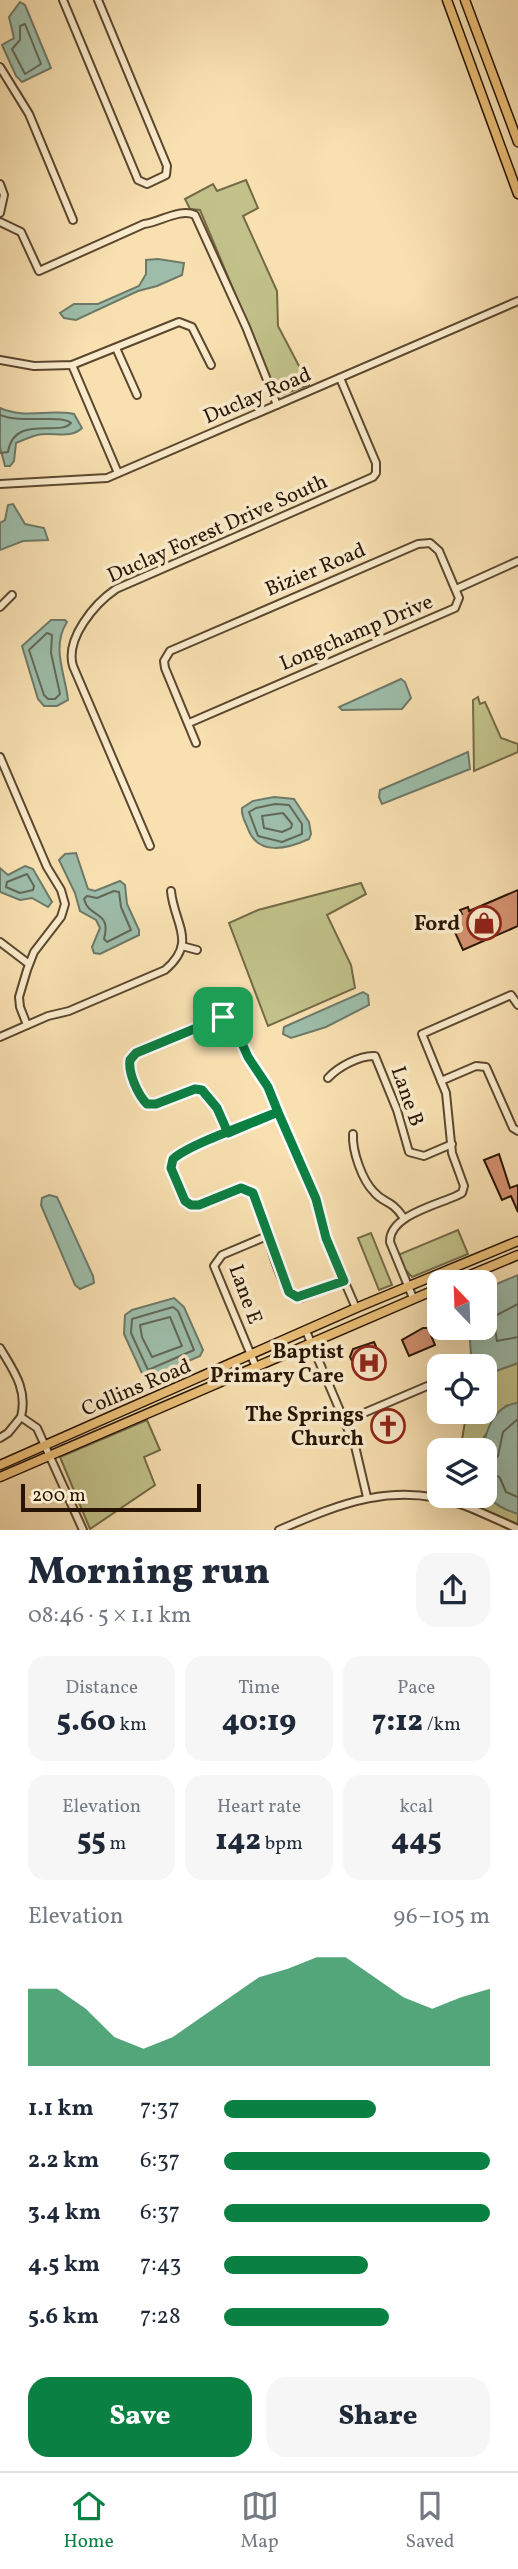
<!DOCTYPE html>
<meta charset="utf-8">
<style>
:root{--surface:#fff;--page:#f6f6f7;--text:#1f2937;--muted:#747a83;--line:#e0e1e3;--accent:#0b8043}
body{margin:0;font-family:Vollkorn,serif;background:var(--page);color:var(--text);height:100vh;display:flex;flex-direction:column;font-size:26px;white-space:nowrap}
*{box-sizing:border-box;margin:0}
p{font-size:23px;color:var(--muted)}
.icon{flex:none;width:38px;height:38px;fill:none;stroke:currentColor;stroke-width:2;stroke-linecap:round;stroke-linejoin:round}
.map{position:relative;height:1530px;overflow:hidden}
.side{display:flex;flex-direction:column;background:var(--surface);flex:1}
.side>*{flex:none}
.needle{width:46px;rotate:337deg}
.tools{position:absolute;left:427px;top:1270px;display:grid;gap:14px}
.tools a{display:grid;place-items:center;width:70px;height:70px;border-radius:14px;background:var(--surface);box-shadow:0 7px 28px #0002;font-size:35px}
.scale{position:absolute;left:21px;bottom:18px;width:180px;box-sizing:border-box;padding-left:7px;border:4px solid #271404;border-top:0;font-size:19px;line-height:24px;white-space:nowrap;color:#271404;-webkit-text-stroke:5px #faebcc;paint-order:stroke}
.pin{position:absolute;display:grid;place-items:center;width:60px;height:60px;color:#fff;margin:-30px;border-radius:14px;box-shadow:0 4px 10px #0006}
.round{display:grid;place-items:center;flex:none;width:74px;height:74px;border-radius:21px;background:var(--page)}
.headline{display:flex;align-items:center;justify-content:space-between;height:119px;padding:0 28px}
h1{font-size:38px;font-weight:800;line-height:52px}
.metrics{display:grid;grid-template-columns:repeat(3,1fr);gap:10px;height:119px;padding:7px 28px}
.metrics div{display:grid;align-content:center;border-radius:18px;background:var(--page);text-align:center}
.metrics b{font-size:30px;font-weight:800}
.metrics small{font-size:19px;font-weight:400}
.metrics p{font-size:19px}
.chart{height:196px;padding:14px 28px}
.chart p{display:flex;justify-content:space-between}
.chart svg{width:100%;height:126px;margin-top:7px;fill:var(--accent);opacity:.7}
.action{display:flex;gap:14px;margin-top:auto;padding:14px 28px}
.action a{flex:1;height:80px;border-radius:21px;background:var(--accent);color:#fff;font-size:28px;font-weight:800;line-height:80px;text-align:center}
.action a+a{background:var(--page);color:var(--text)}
ul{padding:0 28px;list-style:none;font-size:23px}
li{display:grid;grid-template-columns:112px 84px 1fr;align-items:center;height:52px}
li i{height:18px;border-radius:9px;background:var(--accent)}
.dock{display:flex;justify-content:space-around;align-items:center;height:98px;border-top:2px solid var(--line);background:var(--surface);font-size:19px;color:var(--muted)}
.dock a{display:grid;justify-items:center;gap:4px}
.dock .on{color:var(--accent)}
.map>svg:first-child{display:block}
.green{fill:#c1c189;stroke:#746a46;stroke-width:2}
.water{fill:#9dbdaa;stroke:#6e7968;stroke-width:2}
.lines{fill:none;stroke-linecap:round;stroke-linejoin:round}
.shore{stroke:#626857;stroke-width:2}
.building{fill:#d49170;stroke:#271404;stroke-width:2}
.minor-casing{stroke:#5b472f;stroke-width:10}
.major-casing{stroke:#271404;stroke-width:11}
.minor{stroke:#faebcc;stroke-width:6}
.major{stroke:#ecc078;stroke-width:8}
.route-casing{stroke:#fff;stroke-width:14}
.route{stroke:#0b8043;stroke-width:9}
.labels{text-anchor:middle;stroke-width:7;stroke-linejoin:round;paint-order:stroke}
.street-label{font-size:21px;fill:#271404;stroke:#faebcc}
.poi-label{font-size:21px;font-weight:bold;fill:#271404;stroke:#faebcc;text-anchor:end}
</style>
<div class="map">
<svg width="518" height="1530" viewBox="0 0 518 1530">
<rect width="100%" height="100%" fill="#f8e0b1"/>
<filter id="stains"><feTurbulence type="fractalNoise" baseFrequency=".00286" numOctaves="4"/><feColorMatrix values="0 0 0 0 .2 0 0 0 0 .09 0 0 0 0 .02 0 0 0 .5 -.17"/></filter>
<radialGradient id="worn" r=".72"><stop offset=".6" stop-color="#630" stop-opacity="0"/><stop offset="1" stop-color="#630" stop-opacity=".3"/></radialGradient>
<g class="green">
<polygon points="246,180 258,208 243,216 277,291 278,326 309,385 278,396 200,210 190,209 185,199 213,184 217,191"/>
<polygon points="478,697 480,704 485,702 501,738 518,744 518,752 474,771 473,700"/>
<polygon points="361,883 366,894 327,915 351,965 355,988 268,1026 229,923 258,910"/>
<polygon points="458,1230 468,1254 412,1277 403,1267 398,1255"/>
<polygon points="371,1233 392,1285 379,1290 358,1238"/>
<polygon points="518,1363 518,1403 506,1406 484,1437 484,1451 460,1451 465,1422 458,1412 485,1412 485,1375"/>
<polygon points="147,1420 160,1450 144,1457 155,1485 90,1529 60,1457"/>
<polygon points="485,1465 485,1480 493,1500 518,1514 518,1524 453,1497 485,1496"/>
</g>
<g class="water">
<polygon points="20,2 25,5 51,68 22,82 16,76 2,45 14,38 9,17"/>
<polygon points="158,259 184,263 182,275 157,286 138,291 76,320 64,318 60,313 74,304 98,304 139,286 146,274 146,260"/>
<path d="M0,408C24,419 49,409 74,414L82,428C70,440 52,431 37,435C30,437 23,440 16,443L14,461L10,466H5L0,447Z"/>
<polygon points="13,504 25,524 44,528 48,540 23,541 0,550 0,523 5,520 8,505"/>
<path d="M51,620H65L67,622C51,647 65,673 68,700L57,706H44L38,699L22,646Z"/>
<polygon points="401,679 405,682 411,698 402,709 342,710 339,707"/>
<polygon points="468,752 470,769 382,804 379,797 380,790"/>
<path d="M274,797L294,799L309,822L311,834L309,839C287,849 258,856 248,829C245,821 241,816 242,808L253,801Z"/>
<polygon points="76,853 88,889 95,891 120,881 125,885 127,904 139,930 139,935 100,954 94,953 92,947 100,928 96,920 80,911 75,893 59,860 65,854"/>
<polygon points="25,866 33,869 52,902 48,907 32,898 20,900 0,892 0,868 8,875"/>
<polygon points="363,992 368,995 369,1005 326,1027 291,1038 283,1034 284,1027"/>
<polygon points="49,1195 57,1197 93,1276 94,1283 80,1289 75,1285 41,1205 42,1198"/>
<polygon points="518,1275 518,1363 485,1375 485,1367 472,1367 469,1328 485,1328 485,1289"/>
<polygon points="174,1298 184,1307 203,1350 200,1356 145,1380 124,1334 125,1315 132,1310"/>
<path d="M518,1403V1514C510,1511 499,1508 493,1501C475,1477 479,1406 518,1403Z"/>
</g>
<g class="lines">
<g class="shore">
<polygon points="25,24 41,64 25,74 12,49 20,40 20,26"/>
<path d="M0,415C21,424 61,414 71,423C59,437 14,414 8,452L0,453"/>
<polygon points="47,633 52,635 51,653 60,694 55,699 48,699 44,695 29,650"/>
<polygon points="275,804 289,805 302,824 302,834 282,842 258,836 249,812 256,808"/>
<polygon points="283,813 292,824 291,828 282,832 264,828 262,816"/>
<polygon points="27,874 34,886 33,890 20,893 6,887 7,882"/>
<path d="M114,891L119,892L121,907L131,930L107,942L104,939C112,910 89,919 84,899L87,896L97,898Z"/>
<polyline points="518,1304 493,1317 497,1341 518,1337"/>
<polygon points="173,1307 178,1311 194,1350 148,1370 131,1333 132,1319"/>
<polygon points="170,1317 182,1346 152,1357 142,1337 140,1325"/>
<polyline points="518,1419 503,1432 498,1456 487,1468 500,1478 506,1492 518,1497"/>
</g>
</g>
<g class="building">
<polygon points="518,890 518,926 463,950 449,919 462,914 460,910 468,907 469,911"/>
<polygon points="499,1154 510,1188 518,1185 518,1212 511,1196 502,1200 484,1160"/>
<polygon points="423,1328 428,1328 435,1345 409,1356 402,1340"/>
<polygon points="374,1342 385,1367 361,1378 350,1357 353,1349"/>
</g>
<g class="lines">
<g class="minor-casing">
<g id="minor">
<polyline points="63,0 138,180 147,184 166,175 167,166 98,0"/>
<polyline points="0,67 29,114 73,220"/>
<polyline points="0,184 4,195 0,213"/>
<path d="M0,222L21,232L39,271L144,224C160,222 180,208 195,215L246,327L277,405"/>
<polyline points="116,348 137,395"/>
<polyline points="0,360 34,366 72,365 179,322 192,327 211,365"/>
<polyline points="72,365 118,473"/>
<polyline points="0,484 107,478 518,301"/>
<polyline points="456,589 518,561"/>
<polyline points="0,607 12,595"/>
<polyline points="189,723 455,608 459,598 439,551 430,543 418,544 170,651 164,661 165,668 196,743"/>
<polyline points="0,757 47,867 61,890 65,904 61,917 34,952 27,970 19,997 20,1007 27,1025"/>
<path d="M150,846L73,666C65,639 94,604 116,589L373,477L376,473V463L340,378"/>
<polyline points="0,942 29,964"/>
<polyline points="182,946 197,950"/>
<path d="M0,1037L48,1016L69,1011L165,970C198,942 174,924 171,891"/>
<path d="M328,1078C338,1067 360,1055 375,1056L397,1110L409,1152L424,1156L452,1144"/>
<polyline points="441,1081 476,1066 486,1067 513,1128 518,1131"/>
<path d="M278,1112L179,1154L173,1159L171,1168L185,1201L191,1205H199L241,1188L253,1193C268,1225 271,1267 292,1296L301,1298L344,1281"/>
<path d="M228,1133L217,1108L202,1090C182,1085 162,1112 143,1101L129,1069L128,1064L132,1056L219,1018L231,1021L248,1057L268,1087L316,1199L326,1239L356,1308"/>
<path d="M353,1134C352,1151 362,1180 374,1192C384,1204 391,1199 403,1217"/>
<path d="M413,1298L390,1242C389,1216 436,1205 456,1196L462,1193L464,1186L452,1153L446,1093L422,1034L511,995L518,1005"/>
<polyline points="306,1331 355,1446 367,1497"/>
<path d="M0,1348C13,1370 28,1389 21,1417L37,1428L83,1530"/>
<polyline points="256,1367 214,1266 222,1255 267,1236"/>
<polyline points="345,1421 439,1381"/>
<polyline points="0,1438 8,1433 21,1417"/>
<path d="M279,1530C341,1503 395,1481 463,1505C481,1512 500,1521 518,1529"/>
</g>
</g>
<g class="major-casing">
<g id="major">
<polyline points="447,0 518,194"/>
<polyline points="465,0 518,142"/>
<polyline points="451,1283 518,1255"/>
<polyline points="0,1465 356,1308 518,1241"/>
<polyline points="0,1477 439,1288"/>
</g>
</g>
<use href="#minor" class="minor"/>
<use href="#major" class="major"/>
</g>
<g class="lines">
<g class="route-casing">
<path id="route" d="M223,1017L234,1025L248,1057L268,1087L278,1112C254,1122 190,1144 173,1159L171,1168L185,1201L191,1205H199L241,1188L253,1193L289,1292L297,1297L344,1281L326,1238L316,1199L278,1112L228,1133L217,1108L202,1090L195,1089L156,1104H147C138,1095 128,1073 130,1060L136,1053L223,1017"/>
</g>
<use href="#route" class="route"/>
</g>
<defs>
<g id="shop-ring" transform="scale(1.75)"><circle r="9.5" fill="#faebcc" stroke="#8f2418" stroke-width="1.5"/><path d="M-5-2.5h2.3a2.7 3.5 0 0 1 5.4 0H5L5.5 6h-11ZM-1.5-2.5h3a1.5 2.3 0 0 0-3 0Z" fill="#8f2418"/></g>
<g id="hospital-ring" transform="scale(1.75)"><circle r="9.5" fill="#faebcc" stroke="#8f2418" stroke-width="1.5"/><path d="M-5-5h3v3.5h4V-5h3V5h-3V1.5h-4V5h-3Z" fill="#8f2418"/></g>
<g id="church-ring" transform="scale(1.75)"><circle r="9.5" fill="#faebcc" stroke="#8f2418" stroke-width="1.5"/><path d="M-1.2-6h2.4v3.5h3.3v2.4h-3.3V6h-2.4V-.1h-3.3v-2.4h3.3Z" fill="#8f2418"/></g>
</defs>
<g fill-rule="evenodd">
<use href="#shop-ring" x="484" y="923"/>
<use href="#hospital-ring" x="369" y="1363"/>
<use href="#church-ring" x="388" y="1426"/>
</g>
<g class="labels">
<g class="street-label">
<text transform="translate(257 395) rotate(-23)" y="7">Duclay Road</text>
<text transform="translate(217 528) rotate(-24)" y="7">Duclay Forest Drive South</text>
<text transform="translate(315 569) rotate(-23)" y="7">Bizier Road</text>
<text transform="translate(356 632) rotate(-23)" y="7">Longchamp Drive</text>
<text transform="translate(408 1096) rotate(71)" y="7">Lane B</text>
<text transform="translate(246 1294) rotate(70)" y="7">Lane E</text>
<text transform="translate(136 1387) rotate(-23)" y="7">Collins Road</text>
</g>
<g class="poi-label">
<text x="460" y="930">Ford</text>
<text x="344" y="1358">Baptist<tspan x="344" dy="24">Primary Care</tspan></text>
<text x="364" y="1421">The Springs<tspan x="364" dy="24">Church</tspan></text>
</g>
</g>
<rect width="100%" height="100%" filter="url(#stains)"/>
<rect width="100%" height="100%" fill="url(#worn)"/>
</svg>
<div class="tools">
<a><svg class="needle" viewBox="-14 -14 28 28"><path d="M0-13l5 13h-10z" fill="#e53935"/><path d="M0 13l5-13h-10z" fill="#747a83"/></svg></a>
<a><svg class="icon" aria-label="locate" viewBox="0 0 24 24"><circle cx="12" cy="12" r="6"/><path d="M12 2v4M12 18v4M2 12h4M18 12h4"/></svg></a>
<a><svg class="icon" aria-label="layers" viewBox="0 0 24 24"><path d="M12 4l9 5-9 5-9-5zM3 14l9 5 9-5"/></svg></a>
</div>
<div class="scale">200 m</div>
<div class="pin" style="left:223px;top:1017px;background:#1e9e55"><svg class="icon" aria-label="arrive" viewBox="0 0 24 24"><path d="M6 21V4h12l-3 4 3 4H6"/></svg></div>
</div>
<section class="side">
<div class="headline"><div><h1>Morning run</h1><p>08:46 · 5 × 1.1 km</p></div><a class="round"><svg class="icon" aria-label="share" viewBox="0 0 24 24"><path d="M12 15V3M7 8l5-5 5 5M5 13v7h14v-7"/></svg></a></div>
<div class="metrics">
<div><p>Distance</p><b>5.60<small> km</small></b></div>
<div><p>Time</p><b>40:19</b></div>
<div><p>Pace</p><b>7:12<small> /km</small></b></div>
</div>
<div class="metrics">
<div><p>Elevation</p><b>55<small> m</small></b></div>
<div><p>Heart rate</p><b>142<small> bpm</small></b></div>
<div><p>kcal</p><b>445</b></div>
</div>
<div class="chart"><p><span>Elevation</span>96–105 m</p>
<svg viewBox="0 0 160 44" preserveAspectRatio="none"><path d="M0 44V17L10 17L20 24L30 34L40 38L50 34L60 27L70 20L80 13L90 10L100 6L110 6L120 13L130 20L140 24L150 20L160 17V44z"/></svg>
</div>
<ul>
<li><b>1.1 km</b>7:37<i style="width:57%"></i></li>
<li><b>2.2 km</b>6:37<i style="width:100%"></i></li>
<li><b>3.4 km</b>6:37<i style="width:100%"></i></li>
<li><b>4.5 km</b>7:43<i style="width:54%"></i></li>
<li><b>5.6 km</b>7:28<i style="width:62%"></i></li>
</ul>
<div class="action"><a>Save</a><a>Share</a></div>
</section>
<nav class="dock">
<a class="on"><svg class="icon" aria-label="home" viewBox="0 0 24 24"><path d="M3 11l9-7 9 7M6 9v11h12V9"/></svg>Home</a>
<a><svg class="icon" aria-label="map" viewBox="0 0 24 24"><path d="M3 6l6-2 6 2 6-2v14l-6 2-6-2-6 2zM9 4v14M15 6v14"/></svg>Map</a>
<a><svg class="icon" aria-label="saved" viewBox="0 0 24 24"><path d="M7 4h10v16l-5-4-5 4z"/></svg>Saved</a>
</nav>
